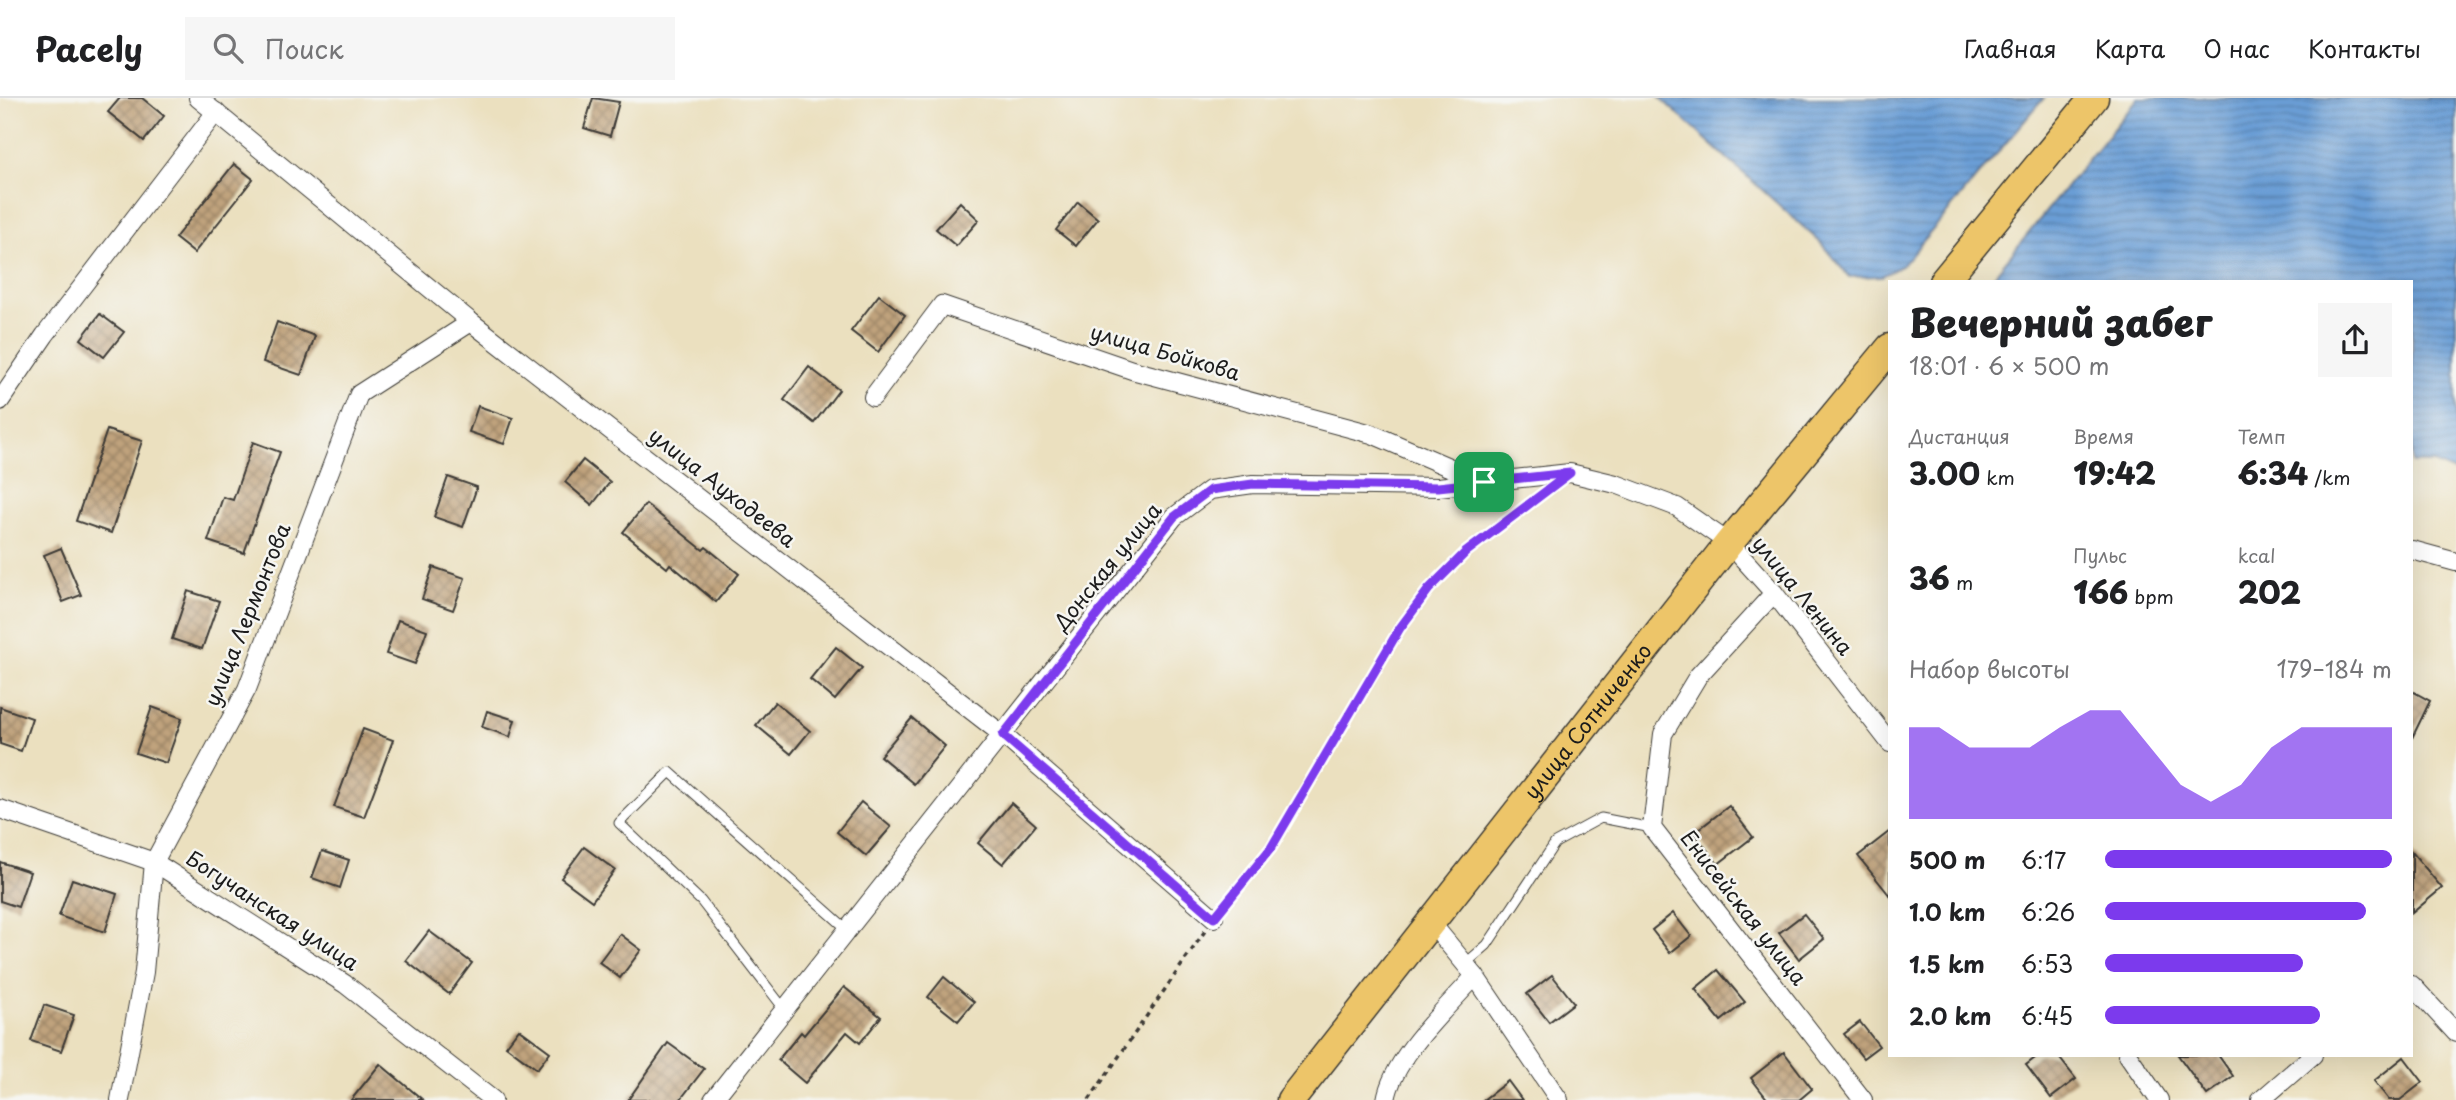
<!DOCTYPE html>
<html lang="ru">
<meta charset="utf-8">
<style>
:root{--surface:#fff;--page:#f6f6f6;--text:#202124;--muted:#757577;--line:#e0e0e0;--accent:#7c3aed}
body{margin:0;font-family:"Playpen Sans",sans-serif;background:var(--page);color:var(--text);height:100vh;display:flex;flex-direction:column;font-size:26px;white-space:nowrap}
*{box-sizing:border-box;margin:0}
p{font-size:23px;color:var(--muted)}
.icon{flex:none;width:38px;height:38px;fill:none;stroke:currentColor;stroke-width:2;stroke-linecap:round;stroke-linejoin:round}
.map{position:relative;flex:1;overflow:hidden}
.panel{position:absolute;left:1888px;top:182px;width:525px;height:777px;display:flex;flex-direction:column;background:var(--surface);border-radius:0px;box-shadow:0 7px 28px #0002}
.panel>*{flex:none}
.pin{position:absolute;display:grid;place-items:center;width:60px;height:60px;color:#fff;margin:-30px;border-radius:14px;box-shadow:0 4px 10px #0006}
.round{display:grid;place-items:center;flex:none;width:74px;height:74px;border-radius:0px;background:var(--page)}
.headline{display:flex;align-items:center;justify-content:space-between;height:119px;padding:0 21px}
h1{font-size:38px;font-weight:800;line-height:52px}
.stats{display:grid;grid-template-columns:repeat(3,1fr);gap:10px;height:119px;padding:7px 21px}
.stats div{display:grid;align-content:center}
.stats b{font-size:30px;font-weight:800}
.stats small{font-size:19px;font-weight:400}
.stats p{font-size:19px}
.chart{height:196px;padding:14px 21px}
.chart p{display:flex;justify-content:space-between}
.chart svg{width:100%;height:126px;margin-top:7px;fill:var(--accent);opacity:.7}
ul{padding:0 21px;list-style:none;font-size:23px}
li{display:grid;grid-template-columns:112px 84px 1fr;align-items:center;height:52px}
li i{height:18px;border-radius:9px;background:var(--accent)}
header{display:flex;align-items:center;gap:42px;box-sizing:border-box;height:98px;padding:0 35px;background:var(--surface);border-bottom:2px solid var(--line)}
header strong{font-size:33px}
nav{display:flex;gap:38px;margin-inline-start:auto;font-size:24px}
.search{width:490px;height:63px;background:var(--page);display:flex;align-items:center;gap:18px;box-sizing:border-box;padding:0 24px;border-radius:0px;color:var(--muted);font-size:26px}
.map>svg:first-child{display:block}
.water{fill:url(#water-rules);stroke:#445d79;stroke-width:2}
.building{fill:url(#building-cross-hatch)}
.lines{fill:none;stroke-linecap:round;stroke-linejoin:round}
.service-casing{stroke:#3b3934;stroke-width:11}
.minor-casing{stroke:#3b3934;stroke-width:20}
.primary-casing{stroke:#3b3934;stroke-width:31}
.path{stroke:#3b3934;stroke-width:3.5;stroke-dasharray:5 5;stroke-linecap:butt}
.service{stroke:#fff;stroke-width:9}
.minor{stroke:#fff;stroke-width:18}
.primary{stroke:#edc569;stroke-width:28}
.route-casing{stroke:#fff;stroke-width:14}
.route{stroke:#7c3aed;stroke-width:9}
.labels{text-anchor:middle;stroke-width:5;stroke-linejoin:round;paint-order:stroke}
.street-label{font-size:21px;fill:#1c1c1c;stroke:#f6f6f2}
</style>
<header>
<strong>Pacely</strong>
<div class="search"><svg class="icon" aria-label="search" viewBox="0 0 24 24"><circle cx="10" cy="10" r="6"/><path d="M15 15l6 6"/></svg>Поиск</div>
<nav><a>Главная</a><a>Карта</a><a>О нас</a><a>Контакты</a></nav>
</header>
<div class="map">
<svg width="2456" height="1002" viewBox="0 0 2456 1002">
<defs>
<pattern id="water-rules" width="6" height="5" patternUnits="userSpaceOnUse" patternTransform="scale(1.75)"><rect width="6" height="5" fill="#6b9ed6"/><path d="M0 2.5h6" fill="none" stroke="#5780ad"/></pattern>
<pattern id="building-cross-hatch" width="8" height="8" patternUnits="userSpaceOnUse" patternTransform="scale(1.75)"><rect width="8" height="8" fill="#c0a37d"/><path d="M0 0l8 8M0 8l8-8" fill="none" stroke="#9b8466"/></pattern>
</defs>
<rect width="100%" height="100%" fill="#f6f6f2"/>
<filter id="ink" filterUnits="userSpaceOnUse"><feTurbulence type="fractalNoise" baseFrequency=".0143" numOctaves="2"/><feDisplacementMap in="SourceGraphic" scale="14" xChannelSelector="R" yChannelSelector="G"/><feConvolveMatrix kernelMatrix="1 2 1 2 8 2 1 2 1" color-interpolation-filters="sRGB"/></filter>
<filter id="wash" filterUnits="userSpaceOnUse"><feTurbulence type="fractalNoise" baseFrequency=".00686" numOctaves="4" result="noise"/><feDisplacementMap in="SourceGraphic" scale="28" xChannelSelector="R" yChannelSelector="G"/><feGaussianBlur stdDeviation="1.57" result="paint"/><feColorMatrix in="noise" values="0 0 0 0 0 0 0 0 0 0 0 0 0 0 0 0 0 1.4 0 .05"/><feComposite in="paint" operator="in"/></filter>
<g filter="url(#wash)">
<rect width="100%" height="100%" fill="#ebe0bf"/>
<g class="water">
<polygon points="1660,0 2044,0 1903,167 1882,178 1849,179 1820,144"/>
<polygon points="2138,0 2456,0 2456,375 2434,365 2412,365 2412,184 1989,184"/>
</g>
<g id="blocks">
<g class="building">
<polygon points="120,0 142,0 164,18 144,43 108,14"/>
<polygon points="593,0 619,4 610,38 584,30"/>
<polygon points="234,66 253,81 194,155 175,140"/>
<polygon points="960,104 979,122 956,148 936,131"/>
<polygon points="1078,104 1098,121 1076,148 1056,132"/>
<polygon points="879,197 905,217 878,254 851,233"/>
<polygon points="100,216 124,234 104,259 81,241"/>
<polygon points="277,224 315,238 301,277 263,264"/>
<polygon points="809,269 839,292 814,325 784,302"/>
<polygon points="478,308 513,320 504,346 469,334"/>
<polygon points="107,332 142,343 111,435 76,423"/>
<polygon points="253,344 280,354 244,455 208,443 223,399 233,402"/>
<polygon points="583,362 610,384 592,407 565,384"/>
<polygon points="448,379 477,389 463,429 434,419"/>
<polygon points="646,406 703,452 706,449 739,476 716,504 670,466 667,470 623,434"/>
<polygon points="61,450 81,497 63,504 44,457"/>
<polygon points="433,469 465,480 453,512 422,501"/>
<polygon points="188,493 219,503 202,551 172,541"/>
<polygon points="398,522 427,532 415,566 386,556"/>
<polygon points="836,549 862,570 835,602 810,581"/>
<polygon points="2412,593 2430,603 2412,640"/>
<polygon points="775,604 810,633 791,656 756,627"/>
<polygon points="0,609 32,620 21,653 0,646"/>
<polygon points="152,609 182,620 166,665 136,655"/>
<polygon points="487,613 515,622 510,639 482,629"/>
<polygon points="912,620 945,648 914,686 880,658"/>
<polygon points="363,631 393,642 364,719 334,709"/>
<polygon points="861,704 891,729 866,758 837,734"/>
<polygon points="1011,705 1036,727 1003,766 978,745"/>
<polygon points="1729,708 1753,739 1718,766 1694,735"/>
<polygon points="1890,733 1890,798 1858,758"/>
<polygon points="584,749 615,772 592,803 561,780"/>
<polygon points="322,753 349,762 340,790 312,780"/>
<polygon points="2412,754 2442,790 2412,815"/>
<polygon points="0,764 30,774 18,809 0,803"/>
<polygon points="72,781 117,796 105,834 59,818"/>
<polygon points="1673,815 1691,838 1670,855 1652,832"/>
<polygon points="1804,816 1824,841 1799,861 1779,835"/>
<polygon points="429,833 472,865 449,896 406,863"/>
<polygon points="620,836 641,852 620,880 599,864"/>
<polygon points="1718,872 1745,904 1721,923 1695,891"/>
<polygon points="1552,877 1574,905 1549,924 1527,896"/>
<polygon points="944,879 974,904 958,923 928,899"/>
<polygon points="844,889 881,919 860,945 847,934 805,985 778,962 801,934 804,937"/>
<polygon points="44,907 74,917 61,953 31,943"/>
<polygon points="1860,924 1879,948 1863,960 1844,936"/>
<polygon points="519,931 550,954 537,971 506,948"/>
<polygon points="668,945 704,971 680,1002 628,1002"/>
<polygon points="1784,954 1812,991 1799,1002 1768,1002 1751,980"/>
<polygon points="2039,957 2057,957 2076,981 2051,1000 2026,967"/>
<polygon points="2178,957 2218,957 2233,978 2207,997"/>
<polygon points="2404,959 2423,984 2400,1002 2389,1002 2374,983"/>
<polygon points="380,966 423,1002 351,1002"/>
<polygon points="1508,983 1522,1002 1483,1002"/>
</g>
</g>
</g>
<g filter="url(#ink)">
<use href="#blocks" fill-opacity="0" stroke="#3b3934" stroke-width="2"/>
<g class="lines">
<g class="service-casing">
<g id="service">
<polyline points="1465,866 1487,847 1555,745 1601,720 1652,730"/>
<polyline points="785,912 701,803 619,725 670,674 848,832"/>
</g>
</g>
<g class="minor-casing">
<g id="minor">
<polyline points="198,0 471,224 1003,637 1214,820"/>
<polyline points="873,299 942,207 1132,272 1372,336 1481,383"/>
<polyline points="0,303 45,237 216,14"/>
<polyline points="2412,452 2456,464"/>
<polyline points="1774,495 1698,578 1663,636 1652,730 1863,1002"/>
<polyline points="0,711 154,764 345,886 493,1002"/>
<polyline points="1432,826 1475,878 1559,1002"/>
<polyline points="2412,887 2456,935"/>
<polyline points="2128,957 2159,1002"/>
<polyline points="120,1002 144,874 154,764 247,591 359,296 471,224"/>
<polyline points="713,1002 1174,419 1210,392 1253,386 1438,389 1570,375 1616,386 1677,409 1729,445 1774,495 1890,645"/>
<path d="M1386,1002C1393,959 1446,911 1475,878"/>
<polyline points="2261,1002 2313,957"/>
</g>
</g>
<g class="primary-casing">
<g id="primary">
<polyline points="1943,184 2094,0"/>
<path id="s1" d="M1291,1002L1729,445L1890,250"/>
</g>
</g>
<g class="path">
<polyline points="1226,805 1271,750 1400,530 1429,491 1466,454 1541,397"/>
<polyline points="1089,1002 1205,833"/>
</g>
<use href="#service" class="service"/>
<use href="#minor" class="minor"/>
<use href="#primary" class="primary"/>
</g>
</g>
<g class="lines" filter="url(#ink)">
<g class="route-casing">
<polygon id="route" points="1570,375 1466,454 1429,491 1400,530 1271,750 1214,820 1003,637 1174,419 1210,392 1253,386 1438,389"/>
</g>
<use href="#route" class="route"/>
</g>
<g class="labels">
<g class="street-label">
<text transform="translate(1165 255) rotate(16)" y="7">улица Бойкова</text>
<text transform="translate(722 390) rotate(38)" y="7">улица Ауходеева</text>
<text transform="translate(1108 469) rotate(-51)" y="7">Донская улица</text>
<text transform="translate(1802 498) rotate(51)" y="7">улица Ленина</text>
<text transform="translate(248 517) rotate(-68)" y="7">улица Лермонтова</text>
<text dy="7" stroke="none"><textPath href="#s1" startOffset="481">улица Сотниченко</textPath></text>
<text transform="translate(1743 810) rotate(52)" y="7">Енисейская улица</text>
<text transform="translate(272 813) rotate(33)" y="7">Богучанская улица</text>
</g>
</g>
</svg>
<div class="pin" style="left:1484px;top:384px;background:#1e9e55"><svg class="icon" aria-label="arrive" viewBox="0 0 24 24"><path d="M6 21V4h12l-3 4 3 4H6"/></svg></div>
<section class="panel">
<div class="headline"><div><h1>Вечерний забег</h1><p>18:01 · 6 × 500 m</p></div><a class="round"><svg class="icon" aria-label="share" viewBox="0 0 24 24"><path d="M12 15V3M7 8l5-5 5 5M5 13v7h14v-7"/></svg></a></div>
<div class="stats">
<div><p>Дистанция</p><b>3.00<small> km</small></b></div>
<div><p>Время</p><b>19:42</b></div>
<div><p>Темп</p><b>6:34<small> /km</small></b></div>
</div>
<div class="stats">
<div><b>36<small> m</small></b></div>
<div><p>Пульс</p><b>166<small> bpm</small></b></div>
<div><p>kcal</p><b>202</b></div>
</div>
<div class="chart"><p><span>Набор высоты</span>179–184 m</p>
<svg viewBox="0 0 160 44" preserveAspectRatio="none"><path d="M0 44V12L10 12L20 19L30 19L40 19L50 12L60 6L70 6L80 19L90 32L100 38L110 32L120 19L130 12L140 12L150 12L160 12V44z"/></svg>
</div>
<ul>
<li><b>500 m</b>6:17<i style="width:100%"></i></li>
<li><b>1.0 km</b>6:26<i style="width:91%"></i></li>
<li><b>1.5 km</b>6:53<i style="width:69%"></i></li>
<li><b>2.0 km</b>6:45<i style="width:75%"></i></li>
</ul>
</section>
</div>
